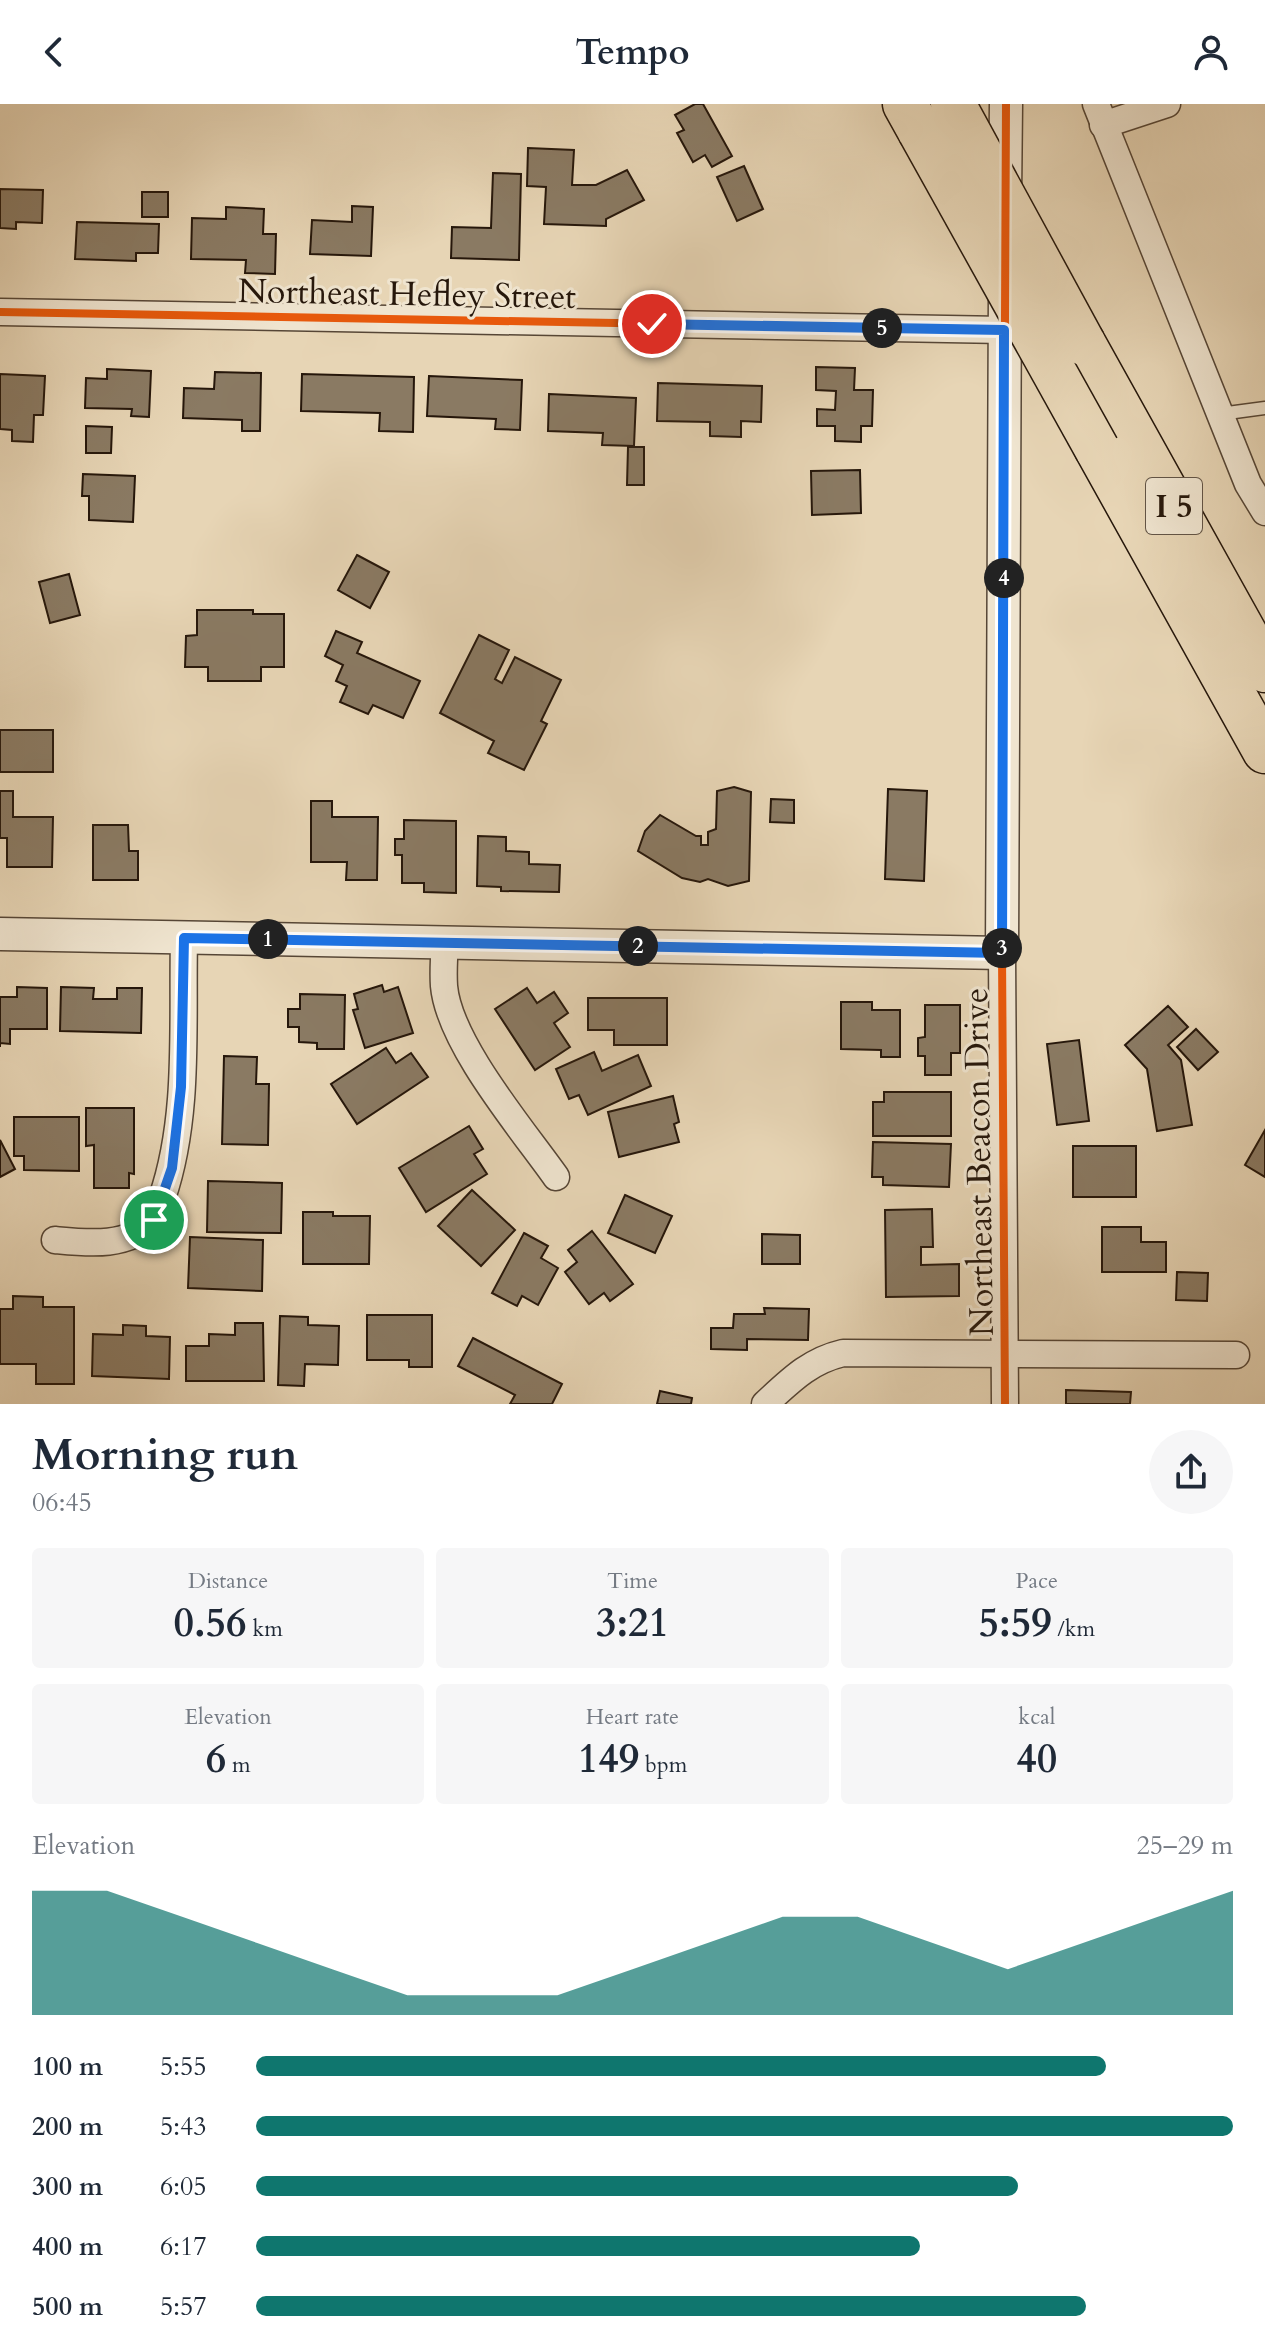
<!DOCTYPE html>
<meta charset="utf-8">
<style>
:root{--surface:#fff;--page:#f6f6f7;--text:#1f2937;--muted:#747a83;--accent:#0f766e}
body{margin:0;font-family:Cardo,serif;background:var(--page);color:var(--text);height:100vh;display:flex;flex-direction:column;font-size:30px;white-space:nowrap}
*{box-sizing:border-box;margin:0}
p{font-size:26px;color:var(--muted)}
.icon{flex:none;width:44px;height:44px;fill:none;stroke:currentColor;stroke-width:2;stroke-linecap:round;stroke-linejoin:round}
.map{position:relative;height:1300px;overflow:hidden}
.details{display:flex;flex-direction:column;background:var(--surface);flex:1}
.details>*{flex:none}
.pin{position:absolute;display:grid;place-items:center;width:68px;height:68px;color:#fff;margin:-34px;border:4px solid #fff;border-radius:50%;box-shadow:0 2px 8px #0007}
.km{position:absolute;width:40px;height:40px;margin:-20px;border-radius:50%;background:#222;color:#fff;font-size:22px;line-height:40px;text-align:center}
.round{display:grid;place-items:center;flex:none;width:84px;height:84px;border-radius:42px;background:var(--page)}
.head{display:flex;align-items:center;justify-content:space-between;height:136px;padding:0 32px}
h1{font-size:44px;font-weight:800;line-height:60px}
.metrics{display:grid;grid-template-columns:repeat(3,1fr);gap:12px;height:136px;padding:8px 32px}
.metrics div{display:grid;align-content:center;border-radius:8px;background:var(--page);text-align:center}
.metrics b{font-size:40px;font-weight:800}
.metrics small{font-size:22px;font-weight:400}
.metrics p{font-size:22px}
.chart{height:224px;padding:16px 32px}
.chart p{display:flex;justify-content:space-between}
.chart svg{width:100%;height:144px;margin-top:8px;fill:var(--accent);opacity:.7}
ul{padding:0 32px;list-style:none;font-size:26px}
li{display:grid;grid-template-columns:128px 96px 1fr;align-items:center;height:60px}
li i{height:20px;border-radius:10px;background:var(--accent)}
header{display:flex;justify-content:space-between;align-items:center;height:104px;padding:0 32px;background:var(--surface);font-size:36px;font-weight:800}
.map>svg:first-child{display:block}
.building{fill:#8a7a63;stroke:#26170b;stroke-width:2}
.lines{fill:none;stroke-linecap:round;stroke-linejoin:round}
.service-casing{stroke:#564636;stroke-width:15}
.minor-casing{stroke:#564636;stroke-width:29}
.tertiary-casing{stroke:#564636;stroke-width:35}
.motorway-casing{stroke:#26170b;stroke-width:47}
.service{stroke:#efe4cf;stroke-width:12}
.minor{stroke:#efe4cf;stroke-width:26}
.tertiary{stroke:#efe4cf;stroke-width:32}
.motorway{stroke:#e7d5b5;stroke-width:44}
.motorway-bridge-casing{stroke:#26170b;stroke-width:47;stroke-linecap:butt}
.motorway-bridge{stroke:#e7d5b5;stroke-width:44}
.cycleway-casing{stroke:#efe4cf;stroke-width:13}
.cycleway{stroke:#e8590c;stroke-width:8}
.route-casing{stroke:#fff;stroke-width:16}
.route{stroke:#1a73e8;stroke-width:10}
.labels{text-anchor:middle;stroke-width:6;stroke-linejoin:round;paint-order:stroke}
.shield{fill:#efe4cf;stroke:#625446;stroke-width:2}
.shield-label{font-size:32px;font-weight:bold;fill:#26170b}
.street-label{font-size:34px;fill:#26170b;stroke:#efe4cf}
</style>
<header><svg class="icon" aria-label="back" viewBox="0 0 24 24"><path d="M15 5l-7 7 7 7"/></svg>Tempo<svg class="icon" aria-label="person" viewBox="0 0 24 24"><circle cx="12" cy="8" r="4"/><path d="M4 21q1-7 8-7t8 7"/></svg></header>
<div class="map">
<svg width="1265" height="1300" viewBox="0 0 1265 1300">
<rect width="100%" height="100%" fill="#e7d5b5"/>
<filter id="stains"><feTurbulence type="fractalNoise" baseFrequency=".0025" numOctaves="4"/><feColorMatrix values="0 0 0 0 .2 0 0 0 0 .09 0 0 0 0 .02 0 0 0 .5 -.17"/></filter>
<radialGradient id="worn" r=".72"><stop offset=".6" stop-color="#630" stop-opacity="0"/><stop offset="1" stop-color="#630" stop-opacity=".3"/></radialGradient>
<g class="building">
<polygon points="695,0 703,0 732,52 712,63 705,51 693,58 677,29 684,26 675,11"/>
<polygon points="528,44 574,46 572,81 596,81 627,66 644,96 606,115 606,122 544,120 546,83 527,82"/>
<polygon points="744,62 763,105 737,117 717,73"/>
<polygon points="493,69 521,70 519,156 451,154 452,123 491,124"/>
<polygon points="0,85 43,86 42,119 16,118 16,125 0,124"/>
<rect x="142" y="88" width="26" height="25"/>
<polygon points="352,102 373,103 371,152 310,150 312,116 352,118"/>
<polygon points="226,103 264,105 263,130 276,130 275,170 245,169 246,156 191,155 192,114 226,115"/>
<polygon points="77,118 159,120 158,149 136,149 136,157 75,155"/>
<polygon points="816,263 855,264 854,286 873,286 872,322 861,322 861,338 835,337 835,322 817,322 817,305 835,306 836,287 816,286"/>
<polygon points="107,265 151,267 149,313 131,312 132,305 85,304 86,274 107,275"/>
<polygon points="215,268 261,269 260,327 242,327 242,316 183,314 184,284 214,285"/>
<polygon points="0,270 45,272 43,311 34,311 33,338 12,337 12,326 0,325"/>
<polygon points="302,270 414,273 413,328 379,327 380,309 301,307"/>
<polygon points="429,272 522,276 520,326 495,325 496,315 427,312"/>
<polygon points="658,279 762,282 761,318 741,317 741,333 710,332 710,318 657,317"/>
<polygon points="549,290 636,294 634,342 602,341 603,329 548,327"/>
<polygon points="86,322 112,323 111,349 86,349"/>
<polygon points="628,343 644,343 644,381 627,381"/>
<polygon points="860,366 861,409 812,411 811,367"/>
<polygon points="83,370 135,372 133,418 89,416 89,392 82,392"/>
<polygon points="357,451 389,468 370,504 338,486"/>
<polygon points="69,470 80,511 50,519 39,478"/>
<polygon points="197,506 253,506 253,510 284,510 284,563 261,563 261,577 208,577 208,563 185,563 186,532 197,531"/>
<polygon points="336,527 362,538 357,549 420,577 403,614 373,601 368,610 340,598 347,582 336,577 343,561 325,552"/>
<polygon points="479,531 509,546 495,575 502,579 515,553 561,576 541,617 547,620 524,666 488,649 494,637 440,609"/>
<rect x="0" y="626" width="53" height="42"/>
<polygon points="734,683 751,688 749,777 728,782 708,775 700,778 682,774 638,747 645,727 660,711 696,732 701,732 701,741 708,741 708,728 716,725 717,687"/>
<polygon points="888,685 927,687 924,777 885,775"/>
<polygon points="0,687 13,687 13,713 53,713 52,763 7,763 7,734 0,734"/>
<polygon points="771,695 794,696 794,719 770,718"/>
<polygon points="311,697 332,697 332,713 378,713 377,776 346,776 347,758 311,758"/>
<polygon points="404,716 456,717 456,789 424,788 424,779 402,779 402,751 395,751 395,735 404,735"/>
<polygon points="93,721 128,721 129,747 138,747 138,776 93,776"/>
<polygon points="478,732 506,733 506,747 529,748 529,760 560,761 559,788 501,787 501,783 477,782"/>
<polygon points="382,881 384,888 398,883 413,929 365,944 353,906 358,905 354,890"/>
<polygon points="17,883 47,884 47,925 10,925 10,940 0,939 0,943 0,893 17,893"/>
<polygon points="61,883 94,884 93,895 117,895 117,884 142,884 141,929 60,927"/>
<polygon points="527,884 537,899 554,888 568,909 554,919 570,943 535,966 495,905"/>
<polygon points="300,890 345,891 344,945 317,945 317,939 299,938 299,923 288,923 288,905 300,905"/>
<polygon points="588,894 667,894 667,941 614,941 614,926 588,926"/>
<polygon points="841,898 872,898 872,906 900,906 900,953 881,953 881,946 841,945"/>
<polygon points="925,901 960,901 960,949 951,949 951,971 925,971 925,952 918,952 918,934 925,933"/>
<polygon points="1168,902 1188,923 1168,941 1181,956 1192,1021 1157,1027 1147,965 1125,941"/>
<polygon points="1196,925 1218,948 1198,966 1177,943"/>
<polygon points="1079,936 1089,1017 1057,1021 1047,940"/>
<polygon points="386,944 396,959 411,949 428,973 357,1020 331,980"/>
<polygon points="594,948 602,967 638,951 651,982 588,1011 579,991 569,995 556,965"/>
<polygon points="224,952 257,953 256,980 269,980 268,1041 222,1040"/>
<polygon points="884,988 951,988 951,1032 873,1032 873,998 884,998"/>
<polygon points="673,992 679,1018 674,1020 679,1038 619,1053 608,1008"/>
<polygon points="86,1004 134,1004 134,1070 129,1069 129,1084 94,1084 94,1041 86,1042"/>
<polygon points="14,1013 79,1013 79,1067 24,1066 24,1052 14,1052"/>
<polygon points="469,1022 483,1045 474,1050 487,1070 426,1108 399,1064"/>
<polygon points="1265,1026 1265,1073 1245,1061"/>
<polygon points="0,1036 15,1065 0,1073"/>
<polygon points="873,1038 951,1040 949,1083 883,1081 883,1073 872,1073"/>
<rect x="1073" y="1042" width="63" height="51"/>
<polygon points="208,1077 282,1079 281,1129 207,1128"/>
<polygon points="472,1086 515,1126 481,1162 438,1122"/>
<polygon points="625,1091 672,1112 655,1149 608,1129"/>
<polygon points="932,1105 933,1143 921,1143 921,1161 959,1160 959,1192 886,1193 885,1106"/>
<polygon points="303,1108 333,1108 333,1112 370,1112 369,1160 303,1160"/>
<polygon points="1102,1123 1141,1123 1141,1138 1166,1138 1166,1168 1102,1168"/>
<polygon points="592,1127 633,1180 610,1197 604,1189 589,1200 565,1168 577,1158 568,1146"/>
<polygon points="524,1129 548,1142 541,1154 558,1164 538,1201 522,1192 517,1202 492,1189"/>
<polygon points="762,1130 800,1131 800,1160 762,1160"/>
<polygon points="190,1133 263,1136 262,1187 188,1184"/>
<polygon points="1177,1168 1208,1169 1207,1197 1176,1196"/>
<polygon points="13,1192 43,1193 43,1203 74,1203 74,1280 36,1280 36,1260 0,1260 0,1205 13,1205"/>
<polygon points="764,1204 809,1205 808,1236 747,1235 747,1246 711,1245 711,1224 733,1224 734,1210 765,1210"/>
<polygon points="367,1211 432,1211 432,1263 409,1263 409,1256 367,1256"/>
<polygon points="280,1212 308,1213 308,1221 339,1222 338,1261 305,1260 304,1282 278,1281"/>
<polygon points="235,1219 263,1219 264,1277 186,1277 186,1242 209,1242 209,1230 235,1231"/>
<polygon points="123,1221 146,1222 146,1232 170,1233 169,1275 92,1272 93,1230 123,1231"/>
<polygon points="473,1234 562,1280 552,1300 510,1300 515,1291 458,1262"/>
<polygon points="1066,1286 1131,1288 1130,1300 1066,1300"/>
<polygon points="660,1287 692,1294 691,1300 657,1300"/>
</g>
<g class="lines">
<g class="service-casing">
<polyline id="service" points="1220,310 1265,304"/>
</g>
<g class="minor-casing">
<g id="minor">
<polyline points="1096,0 1248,380 1265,408"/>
<polyline points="1103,21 1167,0"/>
<polyline points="0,208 1004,226"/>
<path d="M445,838C444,852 443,867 444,882C449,939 522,1025 556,1073"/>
<polyline points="1002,849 1005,1300"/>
<path d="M55,1136C87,1139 128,1144 153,1117C158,1112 159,1101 162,1094C190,1013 182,919 184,834"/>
<path d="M765,1300C790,1277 809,1257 843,1249L1236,1251"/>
</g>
</g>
<g class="tertiary-casing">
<g id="tertiary">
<polyline points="1005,93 1006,0"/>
<polyline points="0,830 1002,849 1005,183"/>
</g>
</g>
<g class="motorway-casing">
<g id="motorway">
<polyline points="905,0 920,27"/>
<polyline points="1083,239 1265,566"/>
<polyline points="1097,345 1265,647"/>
</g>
</g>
<use href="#service" class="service"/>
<use href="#minor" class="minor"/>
<use href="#tertiary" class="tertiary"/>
<use href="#motorway" class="motorway"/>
<g class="motorway-bridge-casing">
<g id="motorway-bridge">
<polyline points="953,0 1083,239"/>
<polyline points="920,27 1097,345"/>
</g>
</g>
<use href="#motorway-bridge" class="motorway-bridge"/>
<g class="cycleway-casing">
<g id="cycleway">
<polyline points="0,208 1004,226"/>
<polyline points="1005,1300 1002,849 1006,0"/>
</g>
</g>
<use href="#cycleway" class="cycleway"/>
</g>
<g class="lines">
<g class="route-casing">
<polyline id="route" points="154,1116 172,1064 181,983 184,834 1002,849 1004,226 652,220"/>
</g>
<use href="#route" class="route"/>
</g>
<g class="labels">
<rect class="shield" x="1146" y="374" width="56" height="56" rx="6"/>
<g class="shield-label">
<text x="1174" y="413">I 5</text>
</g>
<g class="street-label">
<text transform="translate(407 189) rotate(1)" y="12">Northeast Hefley Street</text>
<text transform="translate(978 1058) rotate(-91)" y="12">Northeast Beacon Drive</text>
</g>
</g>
<rect width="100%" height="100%" filter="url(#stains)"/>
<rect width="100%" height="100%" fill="url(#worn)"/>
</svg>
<div class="pin" style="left:154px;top:1116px;background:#1e9e55"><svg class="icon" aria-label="arrive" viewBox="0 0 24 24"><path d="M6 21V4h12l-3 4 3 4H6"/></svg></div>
<div class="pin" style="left:652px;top:220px;background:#d93025"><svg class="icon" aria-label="check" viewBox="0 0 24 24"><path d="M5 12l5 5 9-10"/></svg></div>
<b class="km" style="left:268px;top:835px">1</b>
<b class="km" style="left:638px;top:842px">2</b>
<b class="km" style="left:1002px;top:844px">3</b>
<b class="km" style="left:1004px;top:474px">4</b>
<b class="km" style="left:882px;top:224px">5</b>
</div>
<section class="details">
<div class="head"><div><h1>Morning run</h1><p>06:45</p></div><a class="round"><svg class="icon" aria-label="share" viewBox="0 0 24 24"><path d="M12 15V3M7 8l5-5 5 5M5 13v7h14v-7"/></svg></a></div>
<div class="metrics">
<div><p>Distance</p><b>0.56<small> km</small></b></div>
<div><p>Time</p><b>3:21</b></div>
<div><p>Pace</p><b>5:59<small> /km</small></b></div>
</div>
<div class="metrics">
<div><p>Elevation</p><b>6<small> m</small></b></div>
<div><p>Heart rate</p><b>149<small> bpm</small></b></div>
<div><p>kcal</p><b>40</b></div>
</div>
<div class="chart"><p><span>Elevation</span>25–29 m</p>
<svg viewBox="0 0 160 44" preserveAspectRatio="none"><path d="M0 44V6L10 6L20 14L30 22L40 30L50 38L60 38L70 38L80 30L90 22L100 14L110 14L120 22L130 30L140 22L150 14L160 6V44z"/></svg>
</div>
<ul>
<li><b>100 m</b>5:55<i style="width:87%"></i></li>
<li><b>200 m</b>5:43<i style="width:100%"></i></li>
<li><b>300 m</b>6:05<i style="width:78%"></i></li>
<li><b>400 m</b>6:17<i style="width:68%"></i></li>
<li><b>500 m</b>5:57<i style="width:85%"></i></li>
</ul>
</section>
